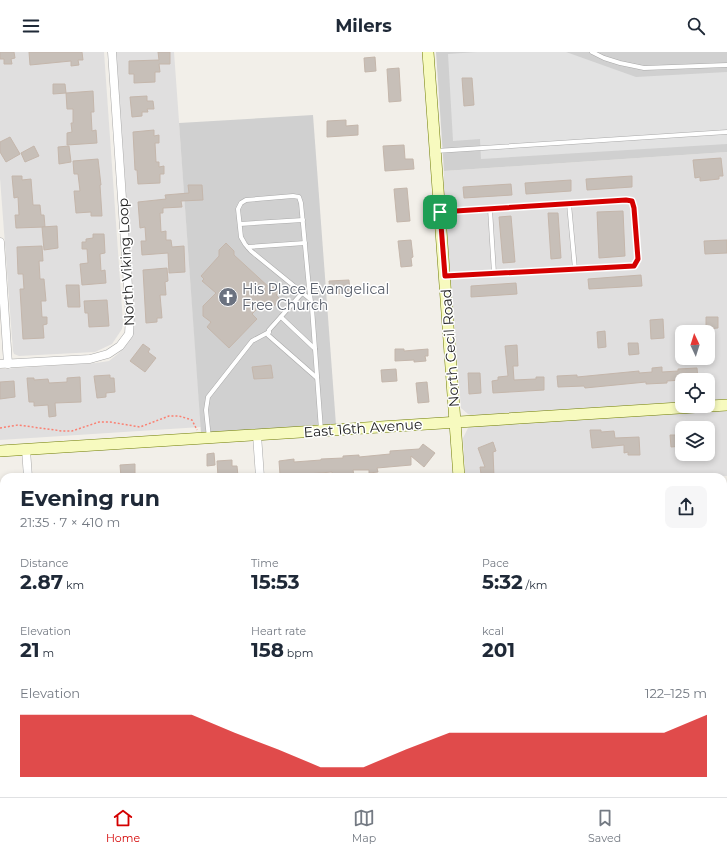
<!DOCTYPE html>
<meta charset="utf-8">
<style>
:root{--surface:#fff;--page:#f6f6f7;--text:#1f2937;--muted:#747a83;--line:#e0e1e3;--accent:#d40000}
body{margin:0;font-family:Montserrat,sans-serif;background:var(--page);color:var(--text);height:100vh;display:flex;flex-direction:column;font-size:15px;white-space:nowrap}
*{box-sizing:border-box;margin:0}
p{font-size:13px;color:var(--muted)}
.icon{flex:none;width:22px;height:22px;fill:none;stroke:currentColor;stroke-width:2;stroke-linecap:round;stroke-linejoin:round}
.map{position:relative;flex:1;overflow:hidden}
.panel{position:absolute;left:0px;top:421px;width:727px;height:324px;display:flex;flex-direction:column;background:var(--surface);border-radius:12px 12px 0 0;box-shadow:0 2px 6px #0003}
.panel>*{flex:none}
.needle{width:26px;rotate:356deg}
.tools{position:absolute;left:675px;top:273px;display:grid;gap:8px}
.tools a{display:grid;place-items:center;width:40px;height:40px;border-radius:8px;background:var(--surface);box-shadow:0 2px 6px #0003;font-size:20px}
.pin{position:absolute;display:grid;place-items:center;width:34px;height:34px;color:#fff;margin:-17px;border-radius:8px;box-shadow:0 2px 6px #0006}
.round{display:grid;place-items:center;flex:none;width:42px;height:42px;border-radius:8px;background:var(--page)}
.summary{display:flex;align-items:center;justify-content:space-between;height:68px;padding:0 20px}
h1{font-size:22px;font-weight:700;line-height:30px}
.stats{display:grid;grid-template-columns:repeat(3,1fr);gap:6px;height:68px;padding:4px 20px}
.stats div{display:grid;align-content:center}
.stats b{font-size:20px;font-weight:700}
.stats small{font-size:11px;font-weight:400}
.stats p{font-size:11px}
.chart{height:112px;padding:8px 20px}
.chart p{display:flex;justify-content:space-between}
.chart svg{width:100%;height:72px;margin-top:4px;fill:var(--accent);opacity:.7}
header{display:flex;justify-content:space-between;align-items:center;height:52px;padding:0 20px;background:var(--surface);font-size:18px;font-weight:700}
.menu{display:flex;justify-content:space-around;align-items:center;height:56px;border-top:1px solid var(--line);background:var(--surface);font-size:11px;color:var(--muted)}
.menu a{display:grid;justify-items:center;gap:2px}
.menu .active{color:var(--accent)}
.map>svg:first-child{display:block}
.residential{fill:#e0dfdf;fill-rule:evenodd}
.religious{fill:#d0d0d0}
.parking{fill:#e2e2e2}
.building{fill:#c7bfb8;stroke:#c4b6ab}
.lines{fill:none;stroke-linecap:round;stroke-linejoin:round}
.lane-casing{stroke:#a9a9a9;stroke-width:5}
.street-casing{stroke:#a9a9a9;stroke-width:9}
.secondary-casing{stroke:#707d05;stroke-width:12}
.path{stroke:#fa8072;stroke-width:1.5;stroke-dasharray:2 2;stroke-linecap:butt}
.lane{stroke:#fff;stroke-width:4}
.street{stroke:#fff;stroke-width:8}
.secondary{stroke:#f7fabf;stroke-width:11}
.route-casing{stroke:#fff;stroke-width:8}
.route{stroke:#d40000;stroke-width:5}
.labels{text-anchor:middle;stroke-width:3;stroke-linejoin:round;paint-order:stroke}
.street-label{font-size:14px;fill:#222;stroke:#fff}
.worship-label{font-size:14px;fill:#5b616d;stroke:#fff;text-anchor:start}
</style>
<header><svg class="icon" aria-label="menu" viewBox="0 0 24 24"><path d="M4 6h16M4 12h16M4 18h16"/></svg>Milers<svg class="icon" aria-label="search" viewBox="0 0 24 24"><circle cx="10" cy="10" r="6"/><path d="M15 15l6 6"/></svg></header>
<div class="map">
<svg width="727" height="745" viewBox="0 0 727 745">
<rect width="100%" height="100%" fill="#f2efe9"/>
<g class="residential">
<polygon points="0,0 104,0 123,271 122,277 112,292 95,300 19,304 14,302 13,299 0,126"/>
<polygon points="116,0 174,0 201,375 0,388 0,317 96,311 109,309 119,301 128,291 132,283 134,273 134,256"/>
<path d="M727,100V347L708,349V328H682V350L474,364L468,362L461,356L444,146V119ZM682,280H708V306H682Z"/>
<path d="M727,357V424L465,425L463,386L468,376L474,373ZM682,376H708V402H682Z"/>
<rect x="171" y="741" width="303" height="4"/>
</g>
<g class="religious">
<polygon points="436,0 727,0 727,100 444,119"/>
<polygon points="313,63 336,373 201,381 179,71"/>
<polygon points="723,660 727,660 727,745 485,745 485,741 723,741"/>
</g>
<polygon class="parking" points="477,0 566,0 636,25 727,20 727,92 481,107 480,87 453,89 448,2"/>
<g class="building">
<polygon points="0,0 14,0 15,6 11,7 12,12 4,12 4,7 0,7"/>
<polygon points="29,0 82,0 83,8 78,8 79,13 71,14 71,9 30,13"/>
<polygon points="158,0 170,0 170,12 159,12 160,20 155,20 155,30 134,31 134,22 129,22 129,9 159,8"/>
<polygon points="375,5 376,19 365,20 364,6"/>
<polygon points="399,16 401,49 389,50 387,17"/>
<polygon points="462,26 472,26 474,53 464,54"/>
<polygon points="53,32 65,32 66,41 53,42"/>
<polygon points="93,39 94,60 91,60 92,79 96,78 97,91 67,93 67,81 72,80 71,71 73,71 73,57 67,57 66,41"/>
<polygon points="147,44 147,49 153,49 154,57 147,57 148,60 142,60 142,64 132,65 130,45"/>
<polygon points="346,68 346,74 358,73 358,83 327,85 327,69"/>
<polygon points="154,78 154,84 159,83 159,91 155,91 156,110 159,110 159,115 164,114 164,122 160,122 160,131 138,132 137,118 135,118 133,80"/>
<polygon points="10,85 20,102 6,110 0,100 0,90"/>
<polygon points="404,93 405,107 413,107 414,117 385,119 383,94"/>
<polygon points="34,94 39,104 25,110 21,101"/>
<polygon points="69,94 71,110 59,112 58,95"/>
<polygon points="721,106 723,124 719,124 719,127 700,129 700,125 695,126 693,108"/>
<polygon points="98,107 101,133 100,133 102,164 91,164 91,160 76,161 74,139 80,139 78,122 74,122 73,109"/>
<polygon points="12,124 22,124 22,128 31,127 33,153 40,153 41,163 44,163 45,175 16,176 15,163 19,163 18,145 14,146"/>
<polygon points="632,124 632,135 587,138 586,127"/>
<polygon points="571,128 571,139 526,142 525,131"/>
<polygon points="511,132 512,143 464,146 463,135"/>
<polygon points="188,133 202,133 203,148 181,149 182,155 163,156 163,161 160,161 161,180 166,179 166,188 171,188 172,195 184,194 185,220 169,221 168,201 142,203 141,189 146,189 145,175 140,176 138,150 166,147 165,143 189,141"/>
<polygon points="407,136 410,169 397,170 394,137"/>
<polygon points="623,159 625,204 599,206 597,160"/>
<polygon points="548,161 558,161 561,206 551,207"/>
<polygon points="511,164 515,210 503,211 499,165"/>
<polygon points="57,174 58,196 44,198 42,175"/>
<polygon points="93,182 104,182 105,201 100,202 101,219 105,218 106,231 82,233 80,212 88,211 87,197 82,197 82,190 86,190 86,187 93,186"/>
<polygon points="411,188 413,205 411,206 412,214 401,215 398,189"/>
<polygon points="727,188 727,201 705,202 704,189"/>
<polygon points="226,191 234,199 234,203 271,237 273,235 279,241 276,243 280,247 270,258 263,251 252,262 257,267 229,296 207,275 211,270 203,264 203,254 216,241 202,229 204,227 201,224 219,204 219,198"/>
<polygon points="42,194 43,209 39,209 40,227 44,227 46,249 41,249 42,265 47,265 47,272 43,273 44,286 23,287 20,237 24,237 23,222 18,222 17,195"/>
<polygon points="167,216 168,229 165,230 166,243 160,243 162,266 157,266 157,270 146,271 143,218"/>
<polygon points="641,223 642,234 589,237 588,227"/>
<polygon points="349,228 350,241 330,242 329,229"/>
<polygon points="516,231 517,242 471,245 471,234"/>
<polygon points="66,233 79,233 80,255 68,255"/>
<polygon points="107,248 109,274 89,275 88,261 85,261 84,249"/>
<polygon points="706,265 718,265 718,276 706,277"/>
<polygon points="663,267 664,286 651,287 650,268"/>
<polygon points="605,279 606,295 598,296 597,280"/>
<polygon points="628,291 638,291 639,302 629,303"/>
<polygon points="143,292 150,297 148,300 156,306 145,320 130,309"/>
<polygon points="517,293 518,314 513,314 514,328 536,327 536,325 544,325 544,338 493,341 492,329 498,328 498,325 508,324 505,294"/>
<polygon points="395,297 404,297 404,299 428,297 428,304 425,304 426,309 414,310 414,308 395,309"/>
<polygon points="271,313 273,326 254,327 252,315"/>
<polygon points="662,315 662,320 678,319 678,317 697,316 698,327 667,329 667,331 646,332 646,330 585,336 584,334 558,335 557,324 577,323 577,325 639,319 639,321 652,320 652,316"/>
<polygon points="396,317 397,329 382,330 381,318"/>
<polygon points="468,321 480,321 481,341 469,342"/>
<polygon points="110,323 110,326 114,326 115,340 106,341 106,345 97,346 94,324"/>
<polygon points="80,325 81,350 55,351 56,364 49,365 48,353 34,354 34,350 29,350 27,326 34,326 34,328 48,327 49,331 67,330 67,326"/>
<polygon points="14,329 15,345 0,347 0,330"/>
<polygon points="427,330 429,350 418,351 416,331"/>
<polygon points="590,378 601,378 601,380 614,379 615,386 639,385 640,403 628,403 628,400 624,401 624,393 592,396"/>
<polygon points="670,383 682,383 682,394 671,395"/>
<polygon points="493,390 496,399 493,400 494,425 483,425 483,422 481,422 480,415 485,415 478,396"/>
<polygon points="423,392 435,401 424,415 411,404 411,413 377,416 378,420 369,421 369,418 353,418 354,424 332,425 332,420 308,422 308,425 286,425 286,422 280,423 279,409 294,407 294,410 321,408 321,407 343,406 343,404 359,403 359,405 390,402 390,399 419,397"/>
<polygon points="214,401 215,413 207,414 207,402"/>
<polygon points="232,408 232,414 237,414 238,424 218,425 217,409"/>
<polygon points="135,412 135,425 121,425 120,413"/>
</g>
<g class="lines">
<g class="lane-casing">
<g id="lane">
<polyline points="592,0 604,6 620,11 644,16 727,13"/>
<polyline points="436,99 727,80"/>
<polyline points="569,152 575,217"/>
<polyline points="490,157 494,221"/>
<polyline points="441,160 626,148 631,149 634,156 638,207 634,214 445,224"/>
<polyline points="240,172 303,168"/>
<polyline points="248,195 305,191"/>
<polyline points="303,240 269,278 268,283 317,326"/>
<polyline points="310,247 251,199 245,192 241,185 238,157 241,151 246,148 293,144 299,145 301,151 309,236 312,256 321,378"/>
<polyline points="281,265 315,297"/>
<polyline points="209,386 206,358 208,345 252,289 269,280"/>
<polyline points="507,741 509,745"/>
</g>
</g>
<g class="street-casing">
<g id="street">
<polyline points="0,190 8,312"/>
<polyline points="0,312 90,307 108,302 120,294 129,282 130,264 112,0"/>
<polyline points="257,383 260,425"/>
<polyline points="26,398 28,425"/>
<polyline points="0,604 4,604"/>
<polyline points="0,708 4,707"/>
<polyline points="48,741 48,745"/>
<polyline points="164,741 164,745"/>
</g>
</g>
<g class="secondary-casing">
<g id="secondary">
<polyline points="428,0 459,425"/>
<polyline points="0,399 727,353"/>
<polyline points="480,741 480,745"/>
</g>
</g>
<polyline class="path" points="0,376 18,373 62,379 72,379 99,370 110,370 140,375 169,364 179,364 192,368 197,378"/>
<use href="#lane" class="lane"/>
<use href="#street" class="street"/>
<use href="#secondary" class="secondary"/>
</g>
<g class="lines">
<g class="route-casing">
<polygon id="route" points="626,148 632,149 634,156 638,207 634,214 445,224 440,160"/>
</g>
<use href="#route" class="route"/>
</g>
<defs>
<g id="church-disc" transform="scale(1)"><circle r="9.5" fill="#6b7280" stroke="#fff"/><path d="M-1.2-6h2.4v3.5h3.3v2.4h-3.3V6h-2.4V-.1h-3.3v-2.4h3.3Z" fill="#fff"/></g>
</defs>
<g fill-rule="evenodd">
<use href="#church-disc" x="228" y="245"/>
</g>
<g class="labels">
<g class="street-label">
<text transform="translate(126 210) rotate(-93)" y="5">North Viking Loop</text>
<text transform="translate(450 296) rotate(-94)" y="5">North Cecil Road</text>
<text transform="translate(363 376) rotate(-4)" y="5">East 16th Avenue</text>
</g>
<g class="worship-label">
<text x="242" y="242">His Place Evangelical<tspan x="242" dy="16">Free Church</tspan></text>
</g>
</g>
</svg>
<div class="tools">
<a><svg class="needle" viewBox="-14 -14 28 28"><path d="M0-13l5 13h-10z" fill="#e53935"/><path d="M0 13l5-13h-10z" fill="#747a83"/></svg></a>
<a><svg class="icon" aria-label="locate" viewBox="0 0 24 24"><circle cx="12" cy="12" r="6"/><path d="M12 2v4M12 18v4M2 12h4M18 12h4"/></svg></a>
<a><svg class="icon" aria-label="layers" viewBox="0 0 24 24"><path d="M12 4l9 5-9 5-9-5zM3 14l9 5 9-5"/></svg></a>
</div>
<div class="pin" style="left:440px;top:160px;background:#1e9e55"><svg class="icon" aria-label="arrive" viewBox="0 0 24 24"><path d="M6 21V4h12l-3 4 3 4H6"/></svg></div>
<section class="panel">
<div class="summary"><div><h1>Evening run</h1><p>21:35 · 7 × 410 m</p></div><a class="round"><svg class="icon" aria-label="share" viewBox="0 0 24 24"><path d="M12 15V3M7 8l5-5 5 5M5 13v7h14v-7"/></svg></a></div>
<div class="stats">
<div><p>Distance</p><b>2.87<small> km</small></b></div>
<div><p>Time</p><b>15:53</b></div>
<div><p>Pace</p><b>5:32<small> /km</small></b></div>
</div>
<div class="stats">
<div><p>Elevation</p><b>21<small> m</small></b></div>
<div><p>Heart rate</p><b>158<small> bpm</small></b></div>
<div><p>kcal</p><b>201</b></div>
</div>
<div class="chart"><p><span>Elevation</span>122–125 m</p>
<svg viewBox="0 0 160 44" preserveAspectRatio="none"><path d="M0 44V6L10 6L20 6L30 6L40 6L50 17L60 27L70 38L80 38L90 27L100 17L110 17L120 17L130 17L140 17L150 17L160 6V44z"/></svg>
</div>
</section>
</div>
<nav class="menu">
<a class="active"><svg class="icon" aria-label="home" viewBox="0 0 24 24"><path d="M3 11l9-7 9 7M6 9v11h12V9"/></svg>Home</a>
<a><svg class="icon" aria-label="map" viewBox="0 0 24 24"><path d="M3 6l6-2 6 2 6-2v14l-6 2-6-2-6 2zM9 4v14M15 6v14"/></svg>Map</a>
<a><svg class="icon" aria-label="saved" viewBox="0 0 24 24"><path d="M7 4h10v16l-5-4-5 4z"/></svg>Saved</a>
</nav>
